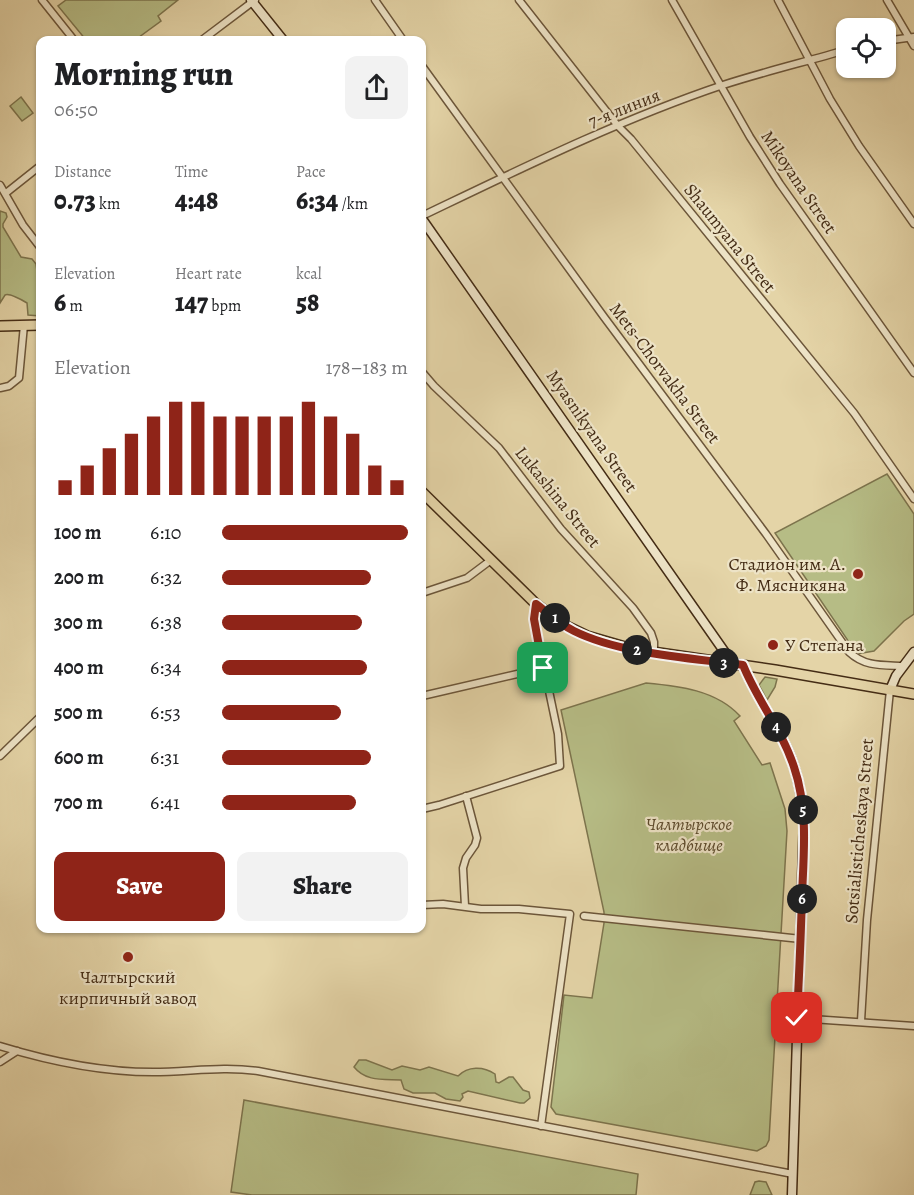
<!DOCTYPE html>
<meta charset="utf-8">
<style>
:root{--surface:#fff;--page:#f2f2f2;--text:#202124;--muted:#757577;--accent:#8f2418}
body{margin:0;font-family:Alegreya,serif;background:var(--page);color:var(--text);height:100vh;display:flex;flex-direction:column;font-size:22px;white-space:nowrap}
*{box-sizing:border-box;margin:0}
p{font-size:20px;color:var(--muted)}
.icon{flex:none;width:33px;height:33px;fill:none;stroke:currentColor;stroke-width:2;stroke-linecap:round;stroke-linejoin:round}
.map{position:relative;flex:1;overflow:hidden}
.drawer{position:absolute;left:36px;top:36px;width:390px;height:897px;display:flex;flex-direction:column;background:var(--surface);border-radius:12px;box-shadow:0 2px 4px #0004}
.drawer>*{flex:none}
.buttons{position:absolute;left:836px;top:18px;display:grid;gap:12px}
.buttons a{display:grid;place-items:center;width:60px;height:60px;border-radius:12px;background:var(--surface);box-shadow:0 2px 4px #0004;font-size:30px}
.pin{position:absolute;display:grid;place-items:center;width:51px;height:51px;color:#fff;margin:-26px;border-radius:12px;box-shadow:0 3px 9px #0006}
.km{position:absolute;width:30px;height:30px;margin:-15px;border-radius:50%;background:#222;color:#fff;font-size:16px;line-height:30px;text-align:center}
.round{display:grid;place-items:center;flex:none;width:63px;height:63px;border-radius:12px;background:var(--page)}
.summary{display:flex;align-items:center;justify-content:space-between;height:102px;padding:0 18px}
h1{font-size:33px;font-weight:800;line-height:45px}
.metrics{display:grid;grid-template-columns:repeat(3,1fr);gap:9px;height:102px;padding:6px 18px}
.metrics div{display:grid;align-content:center}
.metrics b{font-size:26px;font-weight:800}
.metrics small{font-size:16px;font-weight:400}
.metrics p{font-size:16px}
.chart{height:168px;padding:12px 18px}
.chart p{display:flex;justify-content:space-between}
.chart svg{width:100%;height:108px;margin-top:6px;stroke:var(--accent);stroke-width:6}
.button{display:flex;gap:12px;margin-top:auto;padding:12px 18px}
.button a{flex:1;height:69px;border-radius:12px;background:var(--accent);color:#fff;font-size:24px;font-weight:800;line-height:69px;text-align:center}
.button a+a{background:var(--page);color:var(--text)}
ul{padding:0 18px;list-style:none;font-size:20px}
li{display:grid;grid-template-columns:96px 72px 1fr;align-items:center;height:45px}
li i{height:15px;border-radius:8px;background:var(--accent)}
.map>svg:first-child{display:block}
.green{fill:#b6bc85;stroke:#7d744d;stroke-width:1.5}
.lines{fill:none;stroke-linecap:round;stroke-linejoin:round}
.street-casing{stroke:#6c563a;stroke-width:9}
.secondary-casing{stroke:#442c15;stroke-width:11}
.primary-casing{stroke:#442c15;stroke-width:12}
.street{stroke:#ede3c6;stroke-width:6}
.secondary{stroke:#ede3c6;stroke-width:8}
.primary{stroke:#e4d4a7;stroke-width:9}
.route-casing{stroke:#fff;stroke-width:12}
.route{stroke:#8f2418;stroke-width:8}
.poi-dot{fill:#8f2418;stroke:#ede3c6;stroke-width:2}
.labels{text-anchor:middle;stroke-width:4.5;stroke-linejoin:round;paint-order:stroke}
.street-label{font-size:18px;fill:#442c15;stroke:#ede3c6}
.poi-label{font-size:18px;fill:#442c15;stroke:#ede3c6;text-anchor:end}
.park-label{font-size:18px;font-style:italic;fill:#5b492b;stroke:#ede3c6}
</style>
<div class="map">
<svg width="914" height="1195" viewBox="0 0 914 1195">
<rect width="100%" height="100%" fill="#e4d4a7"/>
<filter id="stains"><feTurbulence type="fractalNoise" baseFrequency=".00333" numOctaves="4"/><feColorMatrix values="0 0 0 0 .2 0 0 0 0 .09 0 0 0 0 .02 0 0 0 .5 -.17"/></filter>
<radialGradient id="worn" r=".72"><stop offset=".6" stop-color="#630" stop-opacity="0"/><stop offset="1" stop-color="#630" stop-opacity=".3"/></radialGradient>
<g class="green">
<polygon points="66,0 178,0 158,16 161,21 135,40 86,40 58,6"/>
<polygon points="21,97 33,113 22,121 10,106"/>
<path d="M0,211L6,213L7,217L3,224V227L21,257L32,259L36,264L38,278L40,283V316L28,315L27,303C22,300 9,293 5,295L0,303Z"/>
<polygon points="887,474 914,514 914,614 904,621 874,651 857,654 775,533"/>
<polygon points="765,677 777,679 775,687 767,700 759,685"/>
<path d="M646,683C679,686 716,690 740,716L734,721L762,765L770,763L785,809L787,831L769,1140L766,1146L757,1151L556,1114L551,1107L564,995L592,998L604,923V912L561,710Z"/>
<path d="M359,1060H366L392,1070L402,1066L420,1070L429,1067L458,1076C468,1066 483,1066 495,1074L496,1082L499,1083L509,1077H513L523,1090L529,1092L530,1098L524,1103H520L468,1091L462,1094L463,1097L460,1101L446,1099L435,1093H413L404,1089L401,1080C384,1079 366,1082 354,1067Z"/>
<polygon points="244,1100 638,1174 636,1195 252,1195 231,1192"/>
<polygon points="759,1181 766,1182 772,1195 750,1195 755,1182"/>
</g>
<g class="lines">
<g class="street-casing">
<g id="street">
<polyline points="42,0 74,40"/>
<polyline points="375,0 403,40"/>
<polyline points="519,0 618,126 631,139 854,413 914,499"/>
<polyline points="672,0 750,137 780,184 914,373"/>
<polyline points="778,0 830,99 859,146 914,224"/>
<polyline points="887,0 914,46"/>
<polyline points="202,40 255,0"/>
<polyline points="885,41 914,37"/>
<path d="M422,66L604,317L766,534L849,652C865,667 882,665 903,666"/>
<polyline points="0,185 23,225 40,247"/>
<polyline points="6,193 40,166"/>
<path d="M422,216C520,169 619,120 723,85C763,72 805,62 846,50"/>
<polyline points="422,372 434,386 499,448 561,529 633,608 651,633 654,642 654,652"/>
<polyline points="0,388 9,386 19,378 24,325"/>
<polyline points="422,593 467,578 491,560"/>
<polyline points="422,696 543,668"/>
<polyline points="0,756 40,717"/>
<polyline points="422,809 439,805 560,766 558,734 534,619 536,604"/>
<polyline points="422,905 443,904 481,909 519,909 570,914 541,1126"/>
<polyline points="465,906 463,868 466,858 475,845 477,838 466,796"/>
<polyline points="584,916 801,939"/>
<polyline points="797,1018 914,1026"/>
<polyline points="861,1021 867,920 890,690"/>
<path d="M0,1046C49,1061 101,1072 153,1072C189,1072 222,1066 258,1071L793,1174"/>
<polyline points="0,1062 17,1051"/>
</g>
</g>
<g class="secondary-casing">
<g id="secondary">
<polyline points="251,0 283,40"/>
<polyline points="422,219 733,664"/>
<path d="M743,665C755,696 776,722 789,753C798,774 801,795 804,818L792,1195"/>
<polyline points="890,690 896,676 914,652"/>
</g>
</g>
<g class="primary-casing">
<g id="primary">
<polyline points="0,326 40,325"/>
<polyline points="422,492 536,604 564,625 587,636 632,649 775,670 914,694"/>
</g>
</g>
<use href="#street" class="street"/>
<use href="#secondary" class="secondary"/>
<use href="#primary" class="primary"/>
</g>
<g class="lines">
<g class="route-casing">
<path id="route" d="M543,668L534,619L536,604C549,614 560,624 574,631C620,654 691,658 743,665C757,700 782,730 794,767C808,808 804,852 802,894C801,935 799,977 797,1018"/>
</g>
<use href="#route" class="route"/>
</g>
<g class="poi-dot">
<circle cx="858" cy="574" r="6"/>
<circle cx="773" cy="645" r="6"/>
<circle cx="128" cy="957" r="6"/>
</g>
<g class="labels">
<g class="street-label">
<text transform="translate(624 108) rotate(-22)" y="6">7-я линия</text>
<text transform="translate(799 182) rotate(56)" y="6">Mikoyana Street</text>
<text transform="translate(730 238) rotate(51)" y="6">Shaumyana Street</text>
<text transform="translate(665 373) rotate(53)" y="6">Mets-Chorvakha Street</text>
<text transform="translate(592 431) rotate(55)" y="6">Myasnikyana Street</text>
<text transform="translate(558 497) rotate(51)" y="6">Lukashina Street</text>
<text transform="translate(859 831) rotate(-85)" y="6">Sotsialisticheskaya Street</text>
</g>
<g class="poi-label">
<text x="846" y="570">Стадион им. А.<tspan x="846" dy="21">Ф. Мясникяна</tspan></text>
<text x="785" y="651" text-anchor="start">У Степана</text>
<text x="128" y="983" text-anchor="middle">Чалтырский<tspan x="128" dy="21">кирпичный завод</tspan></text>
</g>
<g class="park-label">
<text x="689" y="830">Чалтырское<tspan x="689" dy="21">кладбище</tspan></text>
</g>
</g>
<rect width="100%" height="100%" filter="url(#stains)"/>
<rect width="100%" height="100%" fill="url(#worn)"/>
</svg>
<div class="buttons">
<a><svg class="icon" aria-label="locate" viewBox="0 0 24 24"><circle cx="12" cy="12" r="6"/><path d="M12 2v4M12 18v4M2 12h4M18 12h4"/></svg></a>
</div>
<div class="pin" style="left:543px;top:668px;background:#1e9e55"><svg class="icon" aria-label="arrive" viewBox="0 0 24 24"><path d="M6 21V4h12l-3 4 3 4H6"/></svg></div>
<div class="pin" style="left:797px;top:1018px;background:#d93025"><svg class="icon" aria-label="check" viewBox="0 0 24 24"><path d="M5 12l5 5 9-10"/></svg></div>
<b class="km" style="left:555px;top:618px">1</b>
<b class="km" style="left:637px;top:650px">2</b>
<b class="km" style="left:724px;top:663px">3</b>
<b class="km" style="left:776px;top:727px">4</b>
<b class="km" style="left:803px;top:810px">5</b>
<b class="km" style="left:802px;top:899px">6</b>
<section class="drawer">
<div class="summary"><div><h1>Morning run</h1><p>06:50</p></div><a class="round"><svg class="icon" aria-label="share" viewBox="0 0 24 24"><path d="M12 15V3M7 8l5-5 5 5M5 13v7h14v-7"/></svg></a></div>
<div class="metrics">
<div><p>Distance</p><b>0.73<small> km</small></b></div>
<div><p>Time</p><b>4:48</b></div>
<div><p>Pace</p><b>6:34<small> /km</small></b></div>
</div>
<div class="metrics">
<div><p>Elevation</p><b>6<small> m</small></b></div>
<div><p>Heart rate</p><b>147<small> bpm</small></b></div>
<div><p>kcal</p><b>58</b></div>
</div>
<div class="chart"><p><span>Elevation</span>178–183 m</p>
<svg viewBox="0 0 160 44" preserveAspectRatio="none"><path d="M5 44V38M15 44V32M25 44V25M35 44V19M45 44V12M55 44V6M65 44V6M75 44V12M85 44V12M95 44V12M105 44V12M115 44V6M125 44V12M135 44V19M145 44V32M155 44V38"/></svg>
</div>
<ul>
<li><b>100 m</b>6:10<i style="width:100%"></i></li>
<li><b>200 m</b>6:32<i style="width:80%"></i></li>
<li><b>300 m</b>6:38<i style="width:75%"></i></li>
<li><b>400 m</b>6:34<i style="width:78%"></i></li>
<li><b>500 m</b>6:53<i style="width:64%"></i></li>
<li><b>600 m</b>6:31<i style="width:80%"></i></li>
<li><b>700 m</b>6:41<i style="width:72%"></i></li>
</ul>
<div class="button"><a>Save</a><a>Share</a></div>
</section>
</div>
